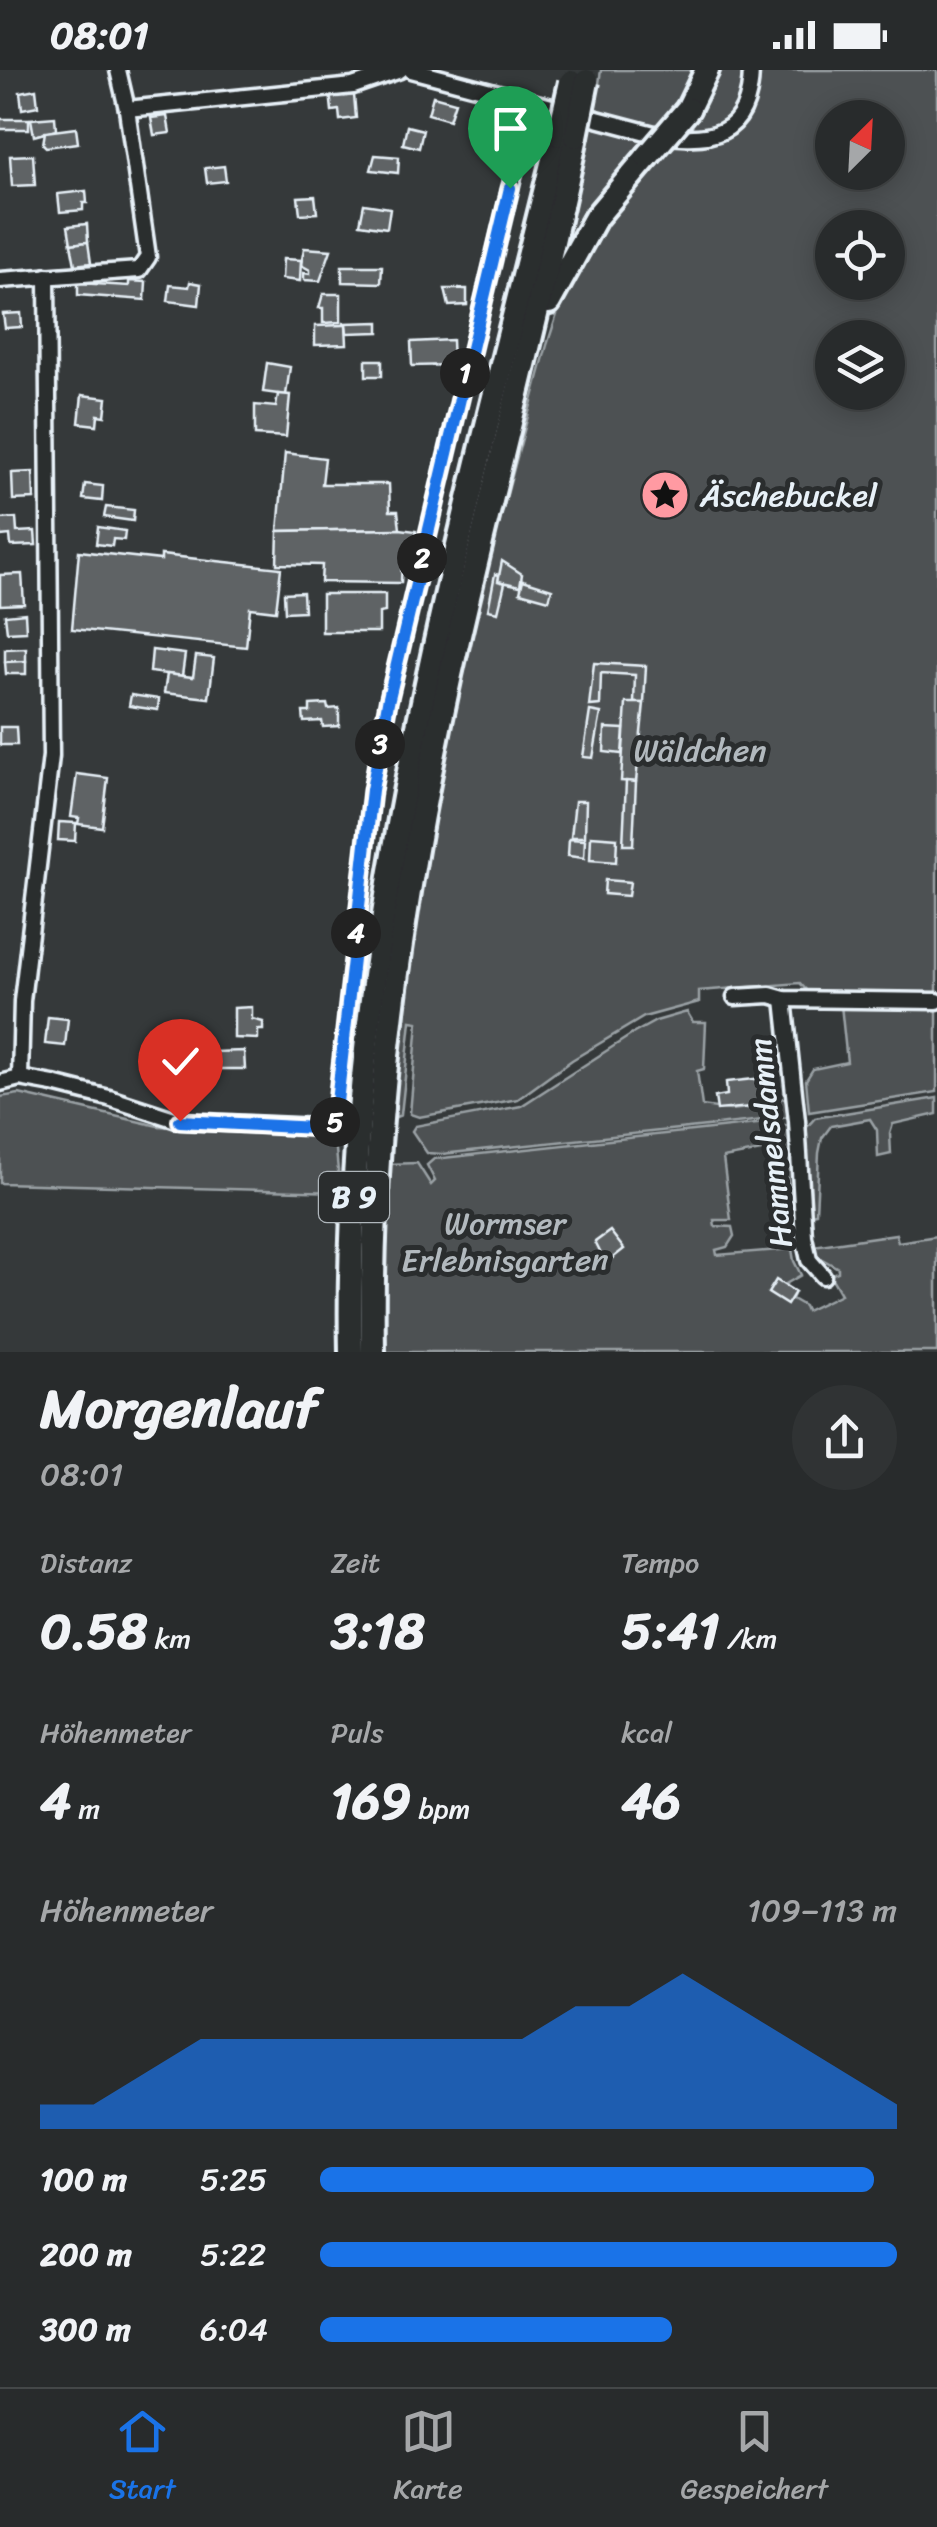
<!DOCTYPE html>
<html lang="de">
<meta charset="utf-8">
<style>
:root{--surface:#282b2c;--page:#303334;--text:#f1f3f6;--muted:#a5a7a9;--line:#444748;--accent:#1a73e8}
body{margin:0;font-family:Sriracha,sans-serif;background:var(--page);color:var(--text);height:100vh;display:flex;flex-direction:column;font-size:38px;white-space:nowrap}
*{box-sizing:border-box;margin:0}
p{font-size:32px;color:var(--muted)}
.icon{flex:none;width:55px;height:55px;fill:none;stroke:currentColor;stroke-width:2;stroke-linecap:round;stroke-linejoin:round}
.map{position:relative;height:1282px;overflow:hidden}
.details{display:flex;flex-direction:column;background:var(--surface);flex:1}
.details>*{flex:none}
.needle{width:65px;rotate:24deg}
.tools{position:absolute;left:815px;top:30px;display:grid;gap:20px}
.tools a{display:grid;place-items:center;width:90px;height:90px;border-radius:50%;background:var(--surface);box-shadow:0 5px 25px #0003,0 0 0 2px var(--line);font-size:50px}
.pin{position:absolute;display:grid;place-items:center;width:85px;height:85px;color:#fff;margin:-102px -42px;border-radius:50% 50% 50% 0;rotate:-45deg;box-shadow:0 0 10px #0007}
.pin .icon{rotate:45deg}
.km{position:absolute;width:50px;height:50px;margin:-25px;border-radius:50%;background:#222;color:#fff;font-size:28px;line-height:50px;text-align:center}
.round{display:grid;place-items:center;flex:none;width:105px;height:105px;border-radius:52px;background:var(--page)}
.head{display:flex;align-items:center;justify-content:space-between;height:170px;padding:0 40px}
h1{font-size:55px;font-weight:700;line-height:75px}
.metrics{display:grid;grid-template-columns:repeat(3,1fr);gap:15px;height:170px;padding:10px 40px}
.metrics div{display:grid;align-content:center}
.metrics b{font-size:50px;font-weight:700}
.metrics small{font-size:28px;font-weight:400}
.metrics p{font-size:28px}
.chart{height:280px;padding:20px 40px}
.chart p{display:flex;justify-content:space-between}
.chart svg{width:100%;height:180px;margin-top:10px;fill:var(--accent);opacity:.7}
ul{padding:0 40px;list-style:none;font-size:32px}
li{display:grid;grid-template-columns:160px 120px 1fr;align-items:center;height:75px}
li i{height:25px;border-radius:12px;background:var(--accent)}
.status{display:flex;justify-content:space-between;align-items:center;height:70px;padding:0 50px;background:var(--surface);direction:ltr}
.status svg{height:28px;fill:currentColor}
.tab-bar{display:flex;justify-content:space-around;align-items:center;height:140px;border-top:2px solid var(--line);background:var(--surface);font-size:28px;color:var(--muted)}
.tab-bar a{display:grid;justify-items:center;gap:5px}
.tab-bar .on{color:var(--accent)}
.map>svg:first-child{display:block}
.green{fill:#4d5152;stroke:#9aa1a5;stroke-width:2.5;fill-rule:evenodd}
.building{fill:#5f6365;stroke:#e8f1f8;stroke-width:2.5}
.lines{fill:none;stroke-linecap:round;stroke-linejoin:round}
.minor-casing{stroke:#e8f1f8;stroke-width:21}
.trunk-casing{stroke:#e8f1f8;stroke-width:30}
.minor{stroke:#2a2d2e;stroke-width:14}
.trunk{stroke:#2a2d2e;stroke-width:22}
.trunk-bridge-casing{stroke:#e8f1f8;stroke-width:30;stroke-linecap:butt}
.trunk-bridge{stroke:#2a2d2e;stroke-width:22}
.route-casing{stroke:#fff;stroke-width:20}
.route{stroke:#1a73e8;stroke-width:12}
.labels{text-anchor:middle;stroke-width:10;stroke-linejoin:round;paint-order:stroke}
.shield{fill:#2a2d2e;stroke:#afb6bb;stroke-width:2.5}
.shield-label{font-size:30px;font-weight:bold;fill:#e8f1f8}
.poi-label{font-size:32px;fill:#e8f1f8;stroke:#2a2d2e;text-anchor:start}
.park-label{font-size:32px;fill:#b2b9be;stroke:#2a2d2e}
.street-label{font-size:32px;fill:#e8f1f8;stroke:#2a2d2e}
</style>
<div class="status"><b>08:01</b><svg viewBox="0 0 49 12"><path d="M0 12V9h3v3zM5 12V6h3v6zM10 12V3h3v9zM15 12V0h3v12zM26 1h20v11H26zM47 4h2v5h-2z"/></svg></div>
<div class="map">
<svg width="937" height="1282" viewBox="0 0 937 1282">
<rect width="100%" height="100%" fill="#35393a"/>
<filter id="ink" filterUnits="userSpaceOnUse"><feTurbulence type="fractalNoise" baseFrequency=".01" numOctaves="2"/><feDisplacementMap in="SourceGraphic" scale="20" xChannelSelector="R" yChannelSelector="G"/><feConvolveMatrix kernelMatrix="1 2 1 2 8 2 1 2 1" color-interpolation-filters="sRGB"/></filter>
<g filter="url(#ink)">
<g class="green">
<polygon points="601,0 699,0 682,32 662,58 595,41"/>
<path d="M713,0H745C742,51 725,59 678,63Z"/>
<path d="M757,0H937V929L809,923L800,913L699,921V932L644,947L572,990L518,1029L419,1047L410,1044L418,952L411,951L401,1045L388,1050L427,769L467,574L547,275L564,223L591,166L670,73C735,85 738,51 757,0ZM832,48H888V102H832ZM832,158H888V212H832ZM832,268H888V322H832Z"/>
<polygon points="592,53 651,69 559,195"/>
<polygon points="841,935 937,939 937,1022 809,1042 806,1010 813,999 847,992"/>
<polygon points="687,942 693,952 706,952 704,999 697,1001 702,1036 730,1040 774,1035 774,1029 789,1028 791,1047 442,1084 427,1083 412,1061 415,1056 521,1036 634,963 656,951"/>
<polygon points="19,1024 158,1056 225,1060 334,1059 340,1122 0,1113 0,1027"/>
<polygon points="937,1028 937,1044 893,1054 890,1064 891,1084 878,1087 877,1060 870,1049 831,1056 822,1068 819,1083 816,1143 811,1144 802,1063 815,1048"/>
<path d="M775,1052L788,1056L793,1063L798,1136L791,1133C791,1112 782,1098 778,1078L723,1088L731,1150H714L715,1156L732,1157L734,1166L727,1177L716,1180L717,1185L792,1179L794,1191L801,1205L784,1215L795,1222L792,1229L804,1236L806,1241L841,1224L830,1205L838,1202V1198L815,1185L813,1176L896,1164L898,1172L937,1166V1282H381V1217L388,1094L417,1093L431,1115L435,1111L427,1095L434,1089Z"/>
</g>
<g class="building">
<polygon points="36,19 38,36 22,39 20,22"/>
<polygon points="345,21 345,26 354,25 356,48 340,50 339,40 332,41 330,22"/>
<polygon points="433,26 455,32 449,50 428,44"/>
<polygon points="167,46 170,63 154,65 151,48"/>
<polygon points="55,47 56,60 34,66 31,49"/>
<rect x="0" y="49" width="29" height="10"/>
<polygon points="407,56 423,60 419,78 403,74"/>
<polygon points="76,58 78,73 46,77 43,74 45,62"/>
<polygon points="33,85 35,115 12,116 10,86"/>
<polygon points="375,85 399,87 398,103 371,100"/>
<polygon points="224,96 226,111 207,113 205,98"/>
<polygon points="86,121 87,133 83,133 83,140 60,142 58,124"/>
<polygon points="315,126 317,143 300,144 298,127"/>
<polygon points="364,134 390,138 387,158 360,154"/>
<polygon points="87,154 88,172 71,174 68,156"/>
<polygon points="88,172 91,193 75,195 71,174"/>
<polygon points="304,178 331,180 320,211 304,210 304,203 310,204 310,200 301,195"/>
<polygon points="283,189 301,190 300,211 282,209"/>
<polygon points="342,196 382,196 381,213 342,212"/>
<polygon points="129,211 146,212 145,230 78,225 78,213 129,216"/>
<polygon points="190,212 201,214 199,235 168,231 170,215 189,217"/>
<polygon points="445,219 467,219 467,235 449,236"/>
<polygon points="323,224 341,224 341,252 323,253 323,238 319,238"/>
<polygon points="21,243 22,257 5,258 3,244"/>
<polygon points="379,252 379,262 347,263 346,255 344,255 344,253"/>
<polygon points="344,255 346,255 347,274 315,275 315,256"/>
<polygon points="452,270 453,295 412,296 411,272"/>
<rect x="366" y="290" width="16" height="16"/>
<polygon points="267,293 290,297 286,325 263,322"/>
<polygon points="278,324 290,325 286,367 255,365 255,335 276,337"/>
<polygon points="82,325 107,328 105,346 98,345 97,355 79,353"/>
<polygon points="285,383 325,388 322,414 389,414 390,441 398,441 400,459 278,461"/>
<polygon points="33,402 34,429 13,430 12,403"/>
<polygon points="85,414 103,416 102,431 83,429"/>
<polygon points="106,437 134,440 133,451 104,447"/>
<polygon points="16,448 17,462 35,461 36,475 11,476 10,465 0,466 0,449"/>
<polygon points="98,457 125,461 124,470 113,469 112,476 96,474"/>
<polygon points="400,459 416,461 417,489 402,489 401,513 321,512 322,495 277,494 278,461"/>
<polygon points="79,481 161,490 161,485 281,498 276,541 250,538 246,577 72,559"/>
<polygon points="502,491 522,504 520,516 498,511"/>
<polygon points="22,504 24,534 0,535 0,505"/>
<polygon points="495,504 499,505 498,511 505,513 498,542 488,540"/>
<polygon points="523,510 552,519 549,530 520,522"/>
<polygon points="303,522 304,541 285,542 284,523"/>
<polygon points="322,524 385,524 385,542 379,543 379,562 322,562"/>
<polygon points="25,543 26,561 7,562 5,545"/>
<polygon points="26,578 26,591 5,592 5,579"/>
<polygon points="152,580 185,584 182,606 150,602"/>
<polygon points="196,586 214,588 209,628 164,623 167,604 193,607"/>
<polygon points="26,591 26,604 6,604 5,592"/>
<polygon points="594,593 646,596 644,633 634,633 635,605 601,603 600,635 589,636"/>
<polygon points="131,625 159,629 158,640 129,636"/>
<polygon points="626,633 644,633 636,712 621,711"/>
<polygon points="327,634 328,639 339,638 339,656 323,657 322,651 304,652 303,642 310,642 310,635"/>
<polygon points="590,641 601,643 593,688 583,687"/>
<polygon points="0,657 16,657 17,675 0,675"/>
<polygon points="605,658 624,659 622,684 604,682"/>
<polygon points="77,704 108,708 102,757 78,754 79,748 71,747"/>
<polygon points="626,711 636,712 633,775 623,775"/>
<polygon points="575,731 586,731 585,767 571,767"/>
<polygon points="59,752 76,753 75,771 58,770"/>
<polygon points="591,766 617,768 616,792 590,790"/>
<polygon points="569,769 585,770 584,788 568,786"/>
<polygon points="605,810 630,812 628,826 604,824"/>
<polygon points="252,937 252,949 263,952 263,960 258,960 258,969 234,968 234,938"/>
<polygon points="48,947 68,949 65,976 45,974"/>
<polygon points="244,981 245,999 215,999 215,1003 210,1003 208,990 213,989 213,982"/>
<polygon points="773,1007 774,1023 758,1024 758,1031 774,1029 775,1035 717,1040 715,1027 727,1025 726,1012"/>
<polygon points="610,1161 624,1179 610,1190 606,1186 603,1188 595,1172"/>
<polygon points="776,1210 795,1222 787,1235 768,1223"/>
</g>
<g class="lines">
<g class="minor-casing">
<g id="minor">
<path d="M411,0L654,64C709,73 750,68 751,0"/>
<polyline points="127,39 353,16 400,0"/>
<polyline points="0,210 139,200 148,187 127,39 118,0"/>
<polyline points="735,927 770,925 784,929 937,931"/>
<polyline points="784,929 797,1051 804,1167 809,1190 823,1206"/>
<polyline points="20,1008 22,931 51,686 47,206"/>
<polyline points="0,1013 20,1008 53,1014 109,1028 180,1051 342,1058"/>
<polyline points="334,1059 372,721 388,632 531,31"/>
</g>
</g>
<g class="trunk-casing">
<g id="trunk">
<polyline points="688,39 707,0"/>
<polyline points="549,232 596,147 647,87"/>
<path d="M351,1282C343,868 462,464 559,65"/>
<path d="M373,1282C369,1055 402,827 450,605C490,425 539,247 576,66"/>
</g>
</g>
<use href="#minor" class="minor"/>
<use href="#trunk" class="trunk"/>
<g class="trunk-bridge-casing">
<g id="trunk-bridge">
<polyline points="559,65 571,12"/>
<polyline points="576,66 587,11"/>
<polyline points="647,87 688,39"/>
</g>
</g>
<use href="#trunk-bridge" class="trunk-bridge"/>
</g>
</g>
<g class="lines" filter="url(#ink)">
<g class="route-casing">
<polyline id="route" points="180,1051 334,1059 372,720 388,632 510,118"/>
</g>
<use href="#route" class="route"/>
</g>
<defs>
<g id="sight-disc" transform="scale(2.5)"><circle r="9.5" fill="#ff9aa2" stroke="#2a2d2e"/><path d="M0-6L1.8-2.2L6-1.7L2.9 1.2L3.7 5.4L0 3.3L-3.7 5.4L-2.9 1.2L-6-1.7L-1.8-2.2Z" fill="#111"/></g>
</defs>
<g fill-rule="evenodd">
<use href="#sight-disc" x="665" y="425"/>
</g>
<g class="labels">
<rect class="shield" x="319" y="1102" width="70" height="50" rx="8"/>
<g class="shield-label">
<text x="354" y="1137">B 9</text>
</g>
<g class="poi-label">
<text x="700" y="436">Äschebuckel</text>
</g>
<g class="park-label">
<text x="700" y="691">Wäldchen</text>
<text x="505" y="1164">Wormser<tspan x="505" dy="37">Erlebnisgarten</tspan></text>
</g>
<g class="street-label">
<text transform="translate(770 1073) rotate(-96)" y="11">Hammelsdamm</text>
</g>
</g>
</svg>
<div class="tools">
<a><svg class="needle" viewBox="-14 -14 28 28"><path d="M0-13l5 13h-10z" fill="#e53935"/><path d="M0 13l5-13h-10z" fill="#a5a7a9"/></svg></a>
<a><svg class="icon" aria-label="locate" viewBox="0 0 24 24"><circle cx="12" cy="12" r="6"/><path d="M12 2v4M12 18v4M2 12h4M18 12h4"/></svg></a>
<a><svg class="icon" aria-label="layers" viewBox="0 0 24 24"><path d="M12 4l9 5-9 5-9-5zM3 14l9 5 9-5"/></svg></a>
</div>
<div class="pin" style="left:510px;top:118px;background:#1e9e55"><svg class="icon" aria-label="arrive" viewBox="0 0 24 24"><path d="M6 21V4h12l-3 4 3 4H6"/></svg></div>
<div class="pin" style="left:180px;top:1051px;background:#d93025"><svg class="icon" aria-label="check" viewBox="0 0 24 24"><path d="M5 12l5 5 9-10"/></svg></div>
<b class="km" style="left:465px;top:303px">1</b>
<b class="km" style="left:422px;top:488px">2</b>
<b class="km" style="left:380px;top:674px">3</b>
<b class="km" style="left:356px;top:863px">4</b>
<b class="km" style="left:335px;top:1052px">5</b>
</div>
<section class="details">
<div class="head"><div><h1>Morgenlauf</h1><p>08:01</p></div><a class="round"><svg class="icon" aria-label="share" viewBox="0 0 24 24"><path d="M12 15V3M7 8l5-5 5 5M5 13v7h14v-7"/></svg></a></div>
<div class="metrics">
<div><p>Distanz</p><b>0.58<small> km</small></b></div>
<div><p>Zeit</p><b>3:18</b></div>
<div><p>Tempo</p><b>5:41<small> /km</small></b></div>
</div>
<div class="metrics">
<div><p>Höhenmeter</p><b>4<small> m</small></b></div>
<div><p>Puls</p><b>169<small> bpm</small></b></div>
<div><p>kcal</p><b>46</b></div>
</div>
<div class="chart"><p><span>Höhenmeter</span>109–113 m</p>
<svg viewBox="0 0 160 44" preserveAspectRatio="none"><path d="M0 44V38L10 38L20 30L30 22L40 22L50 22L60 22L70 22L80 22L90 22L100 14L110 14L120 6L130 14L140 22L150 30L160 38V44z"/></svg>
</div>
<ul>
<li><b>100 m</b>5:25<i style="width:96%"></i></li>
<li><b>200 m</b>5:22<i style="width:100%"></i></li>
<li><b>300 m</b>6:04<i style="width:61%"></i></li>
</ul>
</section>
<nav class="tab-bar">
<a class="on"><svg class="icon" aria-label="home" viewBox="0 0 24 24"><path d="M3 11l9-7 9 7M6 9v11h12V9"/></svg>Start</a>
<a><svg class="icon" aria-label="map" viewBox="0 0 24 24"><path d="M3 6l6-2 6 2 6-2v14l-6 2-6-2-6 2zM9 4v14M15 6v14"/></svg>Karte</a>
<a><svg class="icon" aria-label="saved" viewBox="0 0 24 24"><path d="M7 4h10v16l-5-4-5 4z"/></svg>Gespeichert</a>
</nav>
